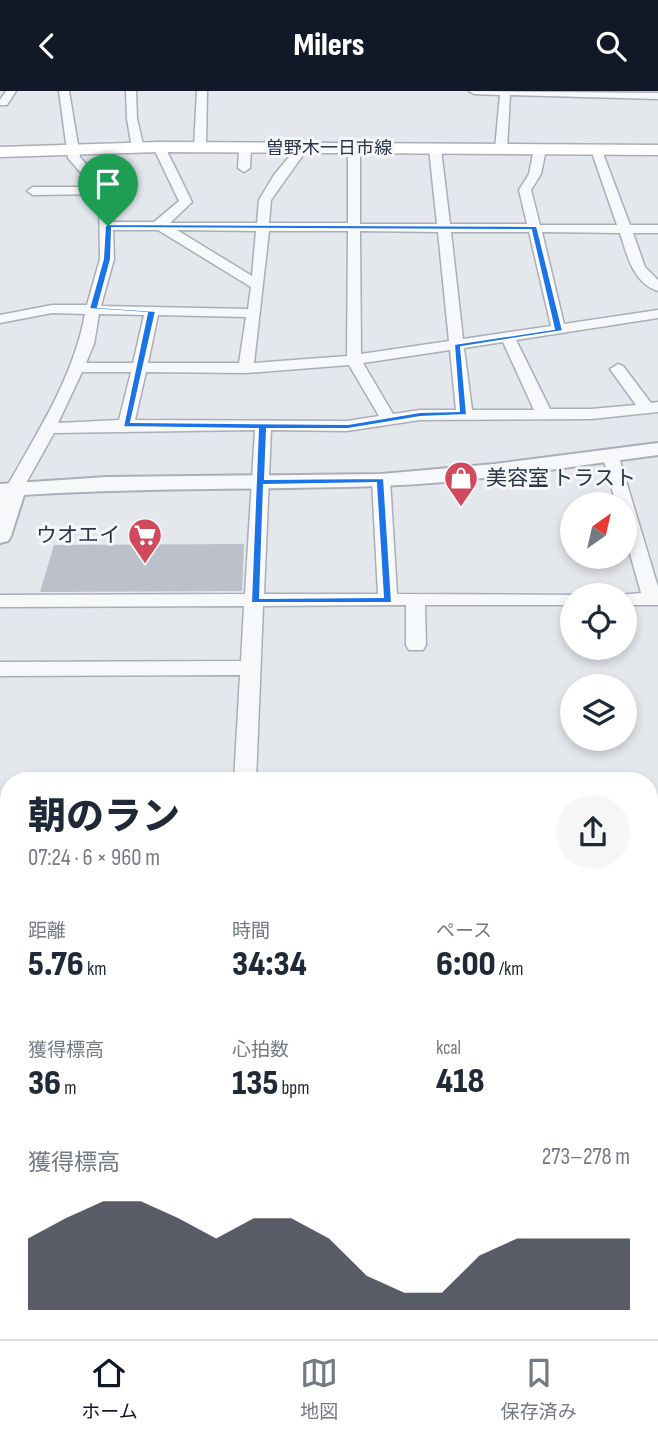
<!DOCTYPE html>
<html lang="ja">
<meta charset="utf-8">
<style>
:root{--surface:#fff;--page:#f6f6f7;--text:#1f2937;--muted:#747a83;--line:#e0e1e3;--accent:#111827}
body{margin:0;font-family:"Sofia Sans Condensed","Noto Sans JP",sans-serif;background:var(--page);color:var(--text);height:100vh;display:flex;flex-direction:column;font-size:26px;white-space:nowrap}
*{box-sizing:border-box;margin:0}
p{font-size:23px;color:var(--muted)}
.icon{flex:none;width:38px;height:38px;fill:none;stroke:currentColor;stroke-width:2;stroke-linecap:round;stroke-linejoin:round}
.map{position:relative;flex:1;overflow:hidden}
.details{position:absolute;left:0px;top:681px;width:658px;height:569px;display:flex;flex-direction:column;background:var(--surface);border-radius:28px 28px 0 0;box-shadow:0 4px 10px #0003}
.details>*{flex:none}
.needle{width:46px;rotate:34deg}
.buttons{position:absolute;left:560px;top:401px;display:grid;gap:14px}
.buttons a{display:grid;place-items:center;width:77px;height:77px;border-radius:50%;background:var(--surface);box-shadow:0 4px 10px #0003;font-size:35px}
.pin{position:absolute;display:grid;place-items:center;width:60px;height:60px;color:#fff;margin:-72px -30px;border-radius:50% 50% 50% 0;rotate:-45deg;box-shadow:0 0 7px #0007}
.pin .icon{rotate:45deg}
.round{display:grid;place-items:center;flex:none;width:74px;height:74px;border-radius:37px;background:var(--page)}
.summary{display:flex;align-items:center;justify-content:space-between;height:119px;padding:0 28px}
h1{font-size:38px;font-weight:800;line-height:52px}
.figures{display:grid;grid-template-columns:repeat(3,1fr);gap:10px;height:119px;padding:7px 28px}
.figures div{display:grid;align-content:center}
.figures b{font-size:35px;font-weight:800}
.figures small{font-size:19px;font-weight:400}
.figures p{font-size:19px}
.chart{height:196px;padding:14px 28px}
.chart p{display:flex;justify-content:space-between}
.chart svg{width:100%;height:126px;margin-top:7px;fill:var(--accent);opacity:.7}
header{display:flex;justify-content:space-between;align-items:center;height:91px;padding:0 28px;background:var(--accent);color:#fff;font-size:32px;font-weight:800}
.tabs{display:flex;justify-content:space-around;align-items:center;height:98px;border-top:2px solid var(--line);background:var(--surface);font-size:19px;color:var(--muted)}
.tabs a{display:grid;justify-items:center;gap:4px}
.tabs .selected{color:var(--accent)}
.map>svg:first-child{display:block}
.building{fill:#bbc0ca}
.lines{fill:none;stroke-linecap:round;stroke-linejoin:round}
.minor-casing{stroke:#a9aeb7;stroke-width:3}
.tertiary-casing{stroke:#a9aeb7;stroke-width:4}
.secondary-casing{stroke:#a9aeb7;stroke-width:3}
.minor{fill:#f7f8fa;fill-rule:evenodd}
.tertiary{fill:#f7f8fa;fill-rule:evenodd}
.secondary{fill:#fff;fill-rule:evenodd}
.route{fill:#1a73e8;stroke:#fff;stroke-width:2;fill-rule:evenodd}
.labels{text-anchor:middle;stroke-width:6;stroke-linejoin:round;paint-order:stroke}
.far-street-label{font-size:18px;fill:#2b3445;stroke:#f4f6f9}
.poi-label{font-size:21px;fill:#2b3445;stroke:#f4f6f9;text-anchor:start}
</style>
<header><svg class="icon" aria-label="back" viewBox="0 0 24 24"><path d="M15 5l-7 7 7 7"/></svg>Milers<svg class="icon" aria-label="search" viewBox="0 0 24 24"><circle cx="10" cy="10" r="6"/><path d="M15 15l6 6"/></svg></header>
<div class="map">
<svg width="658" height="1248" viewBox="0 0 658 1248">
<rect width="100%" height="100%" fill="#e4e7ec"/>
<polygon class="building" points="244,453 242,500 40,501 54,454"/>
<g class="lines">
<g class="minor-casing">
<g id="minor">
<polygon points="6,0 16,0 7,14 0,14 0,9"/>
<path d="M59,0H69L80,66L112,103L113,131H154L179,110L153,56L159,53L165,56L192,111L170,132H257L259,109L274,84L298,55L302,54L308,57L271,109L269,132H348V57L354,54L360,57V133H437L429,58L435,55L441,58L450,133H527L519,99L529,83L534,58L540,55L546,58L541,83L531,99L540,134H617L591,59L601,57L630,134H658V142H633L645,176L658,189V200C633,192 627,164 620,142L542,141L564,233L658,219V227L516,249L550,318H591L636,314L610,278L618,273L623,275L651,312L658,311V321L591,328L420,329L347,340L271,339L264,503H378L372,389L381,384L390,389L397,503L579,504H572V514H425L426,554L423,559H409L406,554V514L263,515L256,690H234L240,584L0,585V571L241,570L244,515L0,516V504L245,503L255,339L54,342L21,401H9L6,397C37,342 74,285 85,223L52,222L0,232V224L52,214H87L100,168L99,103L33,104L27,100L33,96H93L68,67ZM113,139H158L251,196L248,218L101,215L114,168ZM177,139L256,140L252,185ZM269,140H348L347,265L254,272ZM360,140L438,141L449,250L361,263ZM451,141H529L551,235L463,248ZM99,223L144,224L133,272H86L94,253ZM158,224L246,226L239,272H148ZM503,251L534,319H472L464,257ZM450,259L456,319H420L393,323L363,272ZM349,274L379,325L347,330L135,329L146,281L246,282ZM82,281H131L119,329L58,332Z"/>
<polygon points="126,0 136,0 137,28 144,57 138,60 132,57 127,28"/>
<polygon points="197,0 207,0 206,56 200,59 194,56"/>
<polygon points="469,0 658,2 658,8 510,4 507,58 501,61 495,58 500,4 474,3"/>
<polygon points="245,54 251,57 250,77 244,81 238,77 239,57"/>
<polygon points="610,358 618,363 658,496 658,514 625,514 625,504 618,504 641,502 625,445 625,413 616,413 602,363"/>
<rect x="0" y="775" width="9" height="18"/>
<rect x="0" y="906" width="9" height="22"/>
<rect x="0" y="1058" width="9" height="26"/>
<rect x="198" y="1241" width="32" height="7"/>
</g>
</g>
<g class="tertiary-casing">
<path id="tertiary" d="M658,352V364C566,376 472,392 379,395C260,399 142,396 24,404L11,445L8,450L0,452V393L107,386L381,383L495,373Z"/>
</g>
<g class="secondary-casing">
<polygon id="secondary" points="159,51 658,54 658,64 159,61 0,66 0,56"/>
</g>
<use href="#minor" class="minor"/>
<use href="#tertiary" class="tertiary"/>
<use href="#secondary" class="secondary"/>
</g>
<path class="route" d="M108,133L537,135L563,240L461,256L467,324L420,326L348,338H267L265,388L384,387L392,512H251L258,338L123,336L147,222L89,218L103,168L105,135ZM112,137L531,139L554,238L454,253L459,320L420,321L348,333L131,331L156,220L98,216L111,168ZM376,392L383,506L260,507L264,394Z"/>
<defs>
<g id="shop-pin" transform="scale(1.75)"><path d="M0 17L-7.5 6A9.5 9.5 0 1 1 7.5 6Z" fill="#d1495b" stroke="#f4f6f9"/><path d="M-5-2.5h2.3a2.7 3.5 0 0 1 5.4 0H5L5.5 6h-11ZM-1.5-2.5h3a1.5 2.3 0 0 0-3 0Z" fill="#fff"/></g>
<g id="supermarket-pin" transform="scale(1.75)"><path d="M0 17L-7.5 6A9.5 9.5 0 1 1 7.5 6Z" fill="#d1495b" stroke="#f4f6f9"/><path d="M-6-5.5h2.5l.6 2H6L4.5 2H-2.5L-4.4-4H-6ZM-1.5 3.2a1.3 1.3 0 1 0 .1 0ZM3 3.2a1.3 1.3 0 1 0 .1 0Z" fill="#fff"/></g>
</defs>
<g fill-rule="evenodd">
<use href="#shop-pin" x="461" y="387"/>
<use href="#supermarket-pin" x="145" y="444"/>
</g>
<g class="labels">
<g class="far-street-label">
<text x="329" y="63">曽野木一日市線</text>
</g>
<g class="poi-label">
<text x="486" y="394">美容室 トラスト</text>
<text x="120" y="451" text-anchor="end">ウオエイ</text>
</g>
</g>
</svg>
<div class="buttons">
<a><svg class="needle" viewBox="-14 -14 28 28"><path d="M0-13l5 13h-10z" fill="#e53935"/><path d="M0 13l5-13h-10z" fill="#747a83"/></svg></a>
<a><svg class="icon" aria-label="locate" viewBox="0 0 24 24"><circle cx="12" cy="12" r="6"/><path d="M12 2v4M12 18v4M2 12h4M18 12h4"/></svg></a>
<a><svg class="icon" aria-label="layers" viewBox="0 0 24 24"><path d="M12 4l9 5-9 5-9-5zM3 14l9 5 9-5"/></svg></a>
</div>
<div class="pin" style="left:108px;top:135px;background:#1e9e55"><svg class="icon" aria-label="arrive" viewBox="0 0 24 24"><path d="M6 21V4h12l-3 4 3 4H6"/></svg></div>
<section class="details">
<div class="summary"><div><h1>朝のラン</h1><p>07:24 · 6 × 960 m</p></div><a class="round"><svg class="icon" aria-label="share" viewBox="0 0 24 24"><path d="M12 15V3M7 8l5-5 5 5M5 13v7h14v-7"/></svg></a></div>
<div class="figures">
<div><p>距離</p><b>5.76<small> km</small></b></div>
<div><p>時間</p><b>34:34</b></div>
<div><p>ペース</p><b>6:00<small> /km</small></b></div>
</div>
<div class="figures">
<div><p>獲得標高</p><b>36<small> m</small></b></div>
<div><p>心拍数</p><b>135<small> bpm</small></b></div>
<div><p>kcal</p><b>418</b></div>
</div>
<div class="chart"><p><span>獲得標高</span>273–278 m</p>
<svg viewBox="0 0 160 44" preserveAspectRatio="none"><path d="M0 44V19L10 12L20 6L30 6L40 12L50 19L60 12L70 12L80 19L90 32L100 38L110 38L120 25L130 19L140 19L150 19L160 19V44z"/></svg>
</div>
</section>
</div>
<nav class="tabs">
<a class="selected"><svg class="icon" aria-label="home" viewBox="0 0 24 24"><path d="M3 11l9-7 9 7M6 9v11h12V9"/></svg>ホーム</a>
<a><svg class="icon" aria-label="map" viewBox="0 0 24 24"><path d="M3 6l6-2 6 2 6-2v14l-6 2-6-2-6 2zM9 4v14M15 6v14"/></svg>地図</a>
<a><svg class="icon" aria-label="saved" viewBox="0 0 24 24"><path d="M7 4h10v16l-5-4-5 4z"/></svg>保存済み</a>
</nav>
